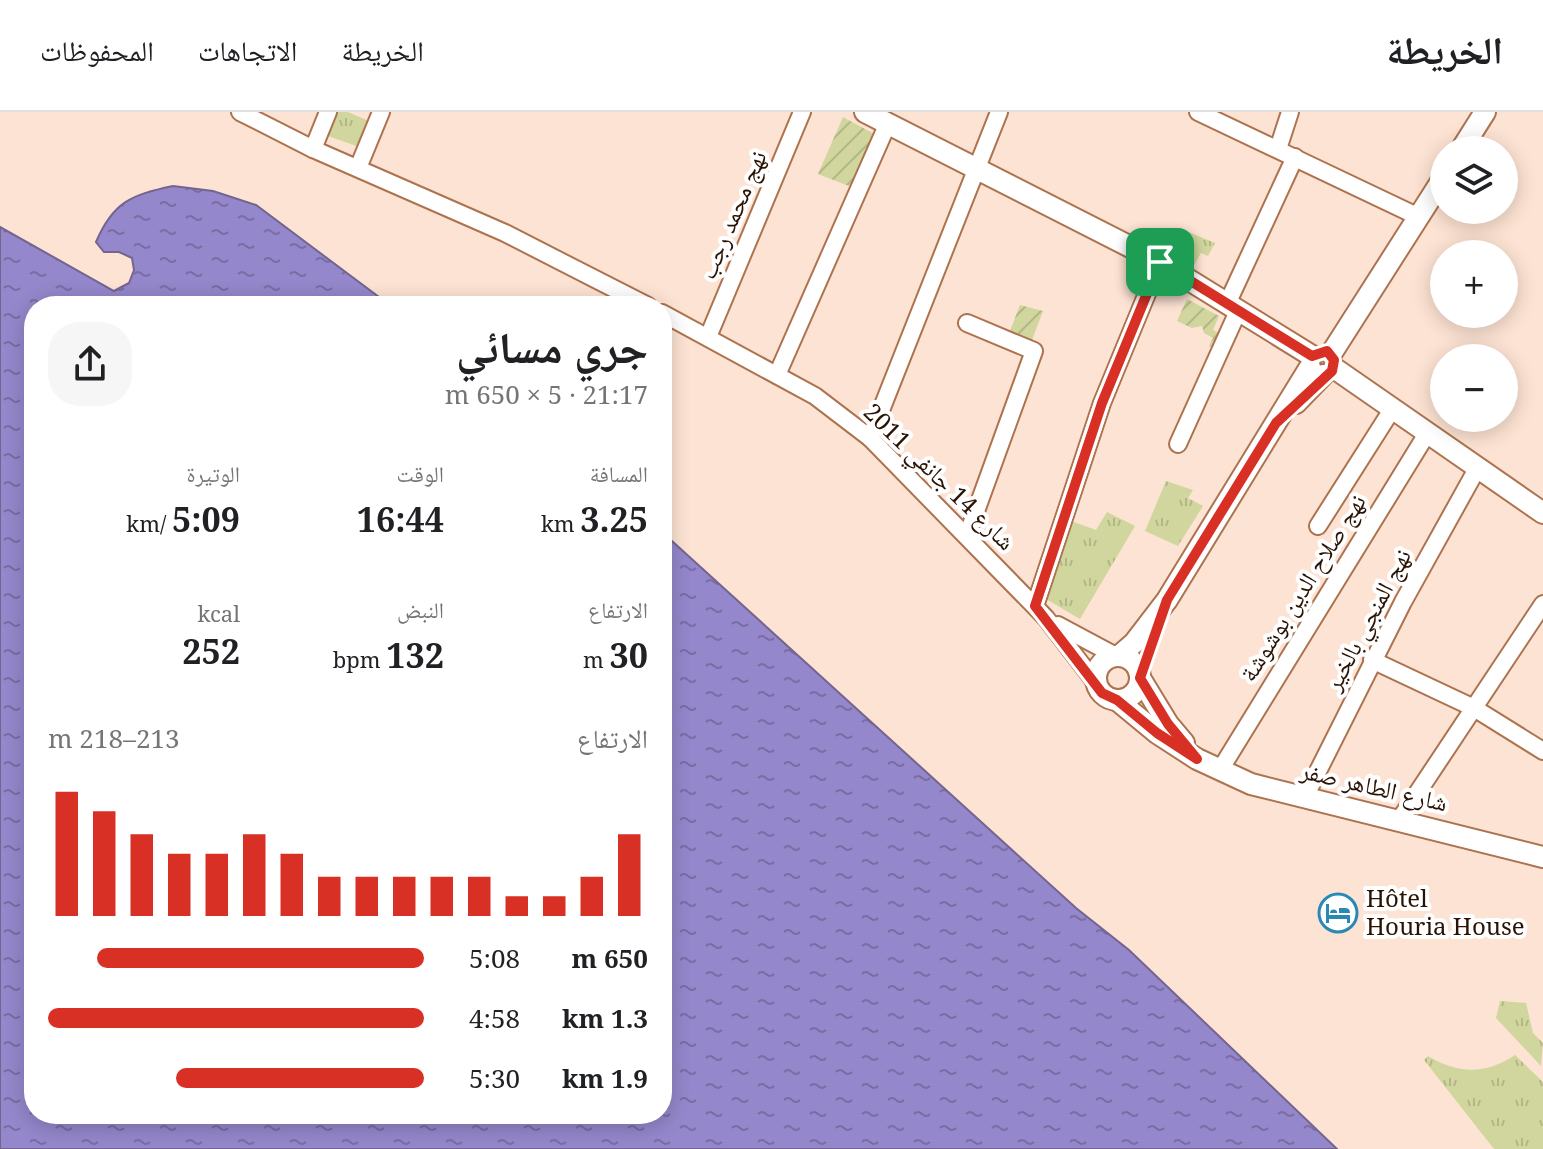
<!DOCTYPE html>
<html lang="ar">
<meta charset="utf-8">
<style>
:root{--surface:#fff;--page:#f6f6f6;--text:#202124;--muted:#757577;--line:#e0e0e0;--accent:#d93025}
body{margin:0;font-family:"Noto Serif","Noto Naskh Arabic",serif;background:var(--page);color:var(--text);direction:rtl;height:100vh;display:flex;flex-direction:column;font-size:30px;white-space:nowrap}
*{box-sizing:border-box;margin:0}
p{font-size:26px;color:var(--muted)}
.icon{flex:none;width:44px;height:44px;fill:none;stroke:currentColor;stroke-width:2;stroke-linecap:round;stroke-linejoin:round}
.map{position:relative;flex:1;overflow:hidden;direction:ltr}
.drawer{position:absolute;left:24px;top:184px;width:648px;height:828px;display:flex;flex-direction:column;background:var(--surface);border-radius:32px;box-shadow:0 4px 20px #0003;direction:rtl}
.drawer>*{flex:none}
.controls{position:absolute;left:1430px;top:24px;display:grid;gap:16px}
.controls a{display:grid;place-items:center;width:88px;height:88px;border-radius:50%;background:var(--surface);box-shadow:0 4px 20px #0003;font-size:40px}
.pin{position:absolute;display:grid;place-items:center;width:68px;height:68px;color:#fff;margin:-34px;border-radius:16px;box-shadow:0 4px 12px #0006}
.round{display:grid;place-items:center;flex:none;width:84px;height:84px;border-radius:32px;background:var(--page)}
.overview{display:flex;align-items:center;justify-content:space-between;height:136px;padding:0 24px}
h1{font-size:44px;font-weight:700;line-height:60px}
.figures{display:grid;grid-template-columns:repeat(3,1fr);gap:12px;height:136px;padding:8px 24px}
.figures div{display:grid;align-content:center}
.figures b{font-size:34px;font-weight:700}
.figures small{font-size:22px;font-weight:400}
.figures p{font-size:22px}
.chart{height:224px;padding:16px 24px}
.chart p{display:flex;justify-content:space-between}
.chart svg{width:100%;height:144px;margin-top:8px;stroke:var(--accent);stroke-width:6}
ul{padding:0 24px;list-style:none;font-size:26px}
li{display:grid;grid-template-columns:128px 96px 1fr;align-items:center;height:60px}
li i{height:20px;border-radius:10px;background:var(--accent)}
header{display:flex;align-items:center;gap:48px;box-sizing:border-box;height:112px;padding:0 40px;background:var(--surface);border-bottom:2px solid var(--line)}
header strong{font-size:38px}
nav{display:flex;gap:44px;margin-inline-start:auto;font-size:28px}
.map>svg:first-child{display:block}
.grass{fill:url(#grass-tufts)}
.garden{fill:url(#garden-furrows)}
.water{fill:url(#water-ripples);stroke:#74648f;stroke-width:2}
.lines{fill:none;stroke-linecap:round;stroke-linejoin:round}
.minor-casing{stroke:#ad734f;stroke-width:20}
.major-casing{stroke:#ad734f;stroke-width:24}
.minor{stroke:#fff;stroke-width:16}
.major{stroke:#fff;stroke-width:20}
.route-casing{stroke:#fff;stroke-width:16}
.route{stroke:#d93025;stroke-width:10}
.labels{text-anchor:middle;stroke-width:8;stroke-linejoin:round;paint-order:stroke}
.street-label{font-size:24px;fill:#291304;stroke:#fff}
.poi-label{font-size:24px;fill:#291304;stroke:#fff;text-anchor:start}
</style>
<header>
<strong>الخريطة</strong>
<nav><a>الخريطة</a><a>الاتجاهات</a><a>المحفوظات</a></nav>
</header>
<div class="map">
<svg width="1543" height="1037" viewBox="0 0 1543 1037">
<defs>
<pattern id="grass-tufts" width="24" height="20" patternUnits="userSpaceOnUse" patternTransform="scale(2)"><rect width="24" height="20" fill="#d0d69d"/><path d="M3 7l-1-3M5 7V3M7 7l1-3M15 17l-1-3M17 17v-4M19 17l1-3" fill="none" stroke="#b3b786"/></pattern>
<pattern id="garden-furrows" width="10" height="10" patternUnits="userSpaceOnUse" patternTransform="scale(2)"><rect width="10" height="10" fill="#d0d69d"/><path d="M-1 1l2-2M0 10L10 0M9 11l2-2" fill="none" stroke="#b3b786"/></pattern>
<pattern id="water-ripples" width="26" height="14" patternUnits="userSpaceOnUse" patternTransform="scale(2)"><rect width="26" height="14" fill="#9487cb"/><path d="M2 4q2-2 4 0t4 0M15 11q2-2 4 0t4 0" fill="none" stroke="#796da3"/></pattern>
</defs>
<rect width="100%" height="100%" fill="#fde3d3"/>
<g class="grass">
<polygon points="334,0 348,0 371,10 359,35 328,24"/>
<polygon points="1179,116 1215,131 1208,144 1201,141 1193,155 1167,141"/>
<polygon points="1166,369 1193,378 1188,386 1203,394 1178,434 1145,419"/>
<polygon points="1107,400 1135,414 1080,507 1046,487 1071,409 1096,418"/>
<polygon points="1500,889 1526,891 1533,921 1543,931 1541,954 1496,906"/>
<path d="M1515,943L1543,970V1037H1494L1424,948L1428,944C1458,962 1485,963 1515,943Z"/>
</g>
<g class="garden">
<polygon points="843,5 876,23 854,76 818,62"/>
<polygon points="1187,187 1219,204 1213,218 1221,222 1214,237 1209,234 1213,226 1204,221 1202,214 1192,216 1177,209"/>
<polygon points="1020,193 1043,199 1030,233 1008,224"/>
</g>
<path class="water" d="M173,74L213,79L256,93L391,194H34V1002H662V420L1076,796L1129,838L1337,1037H0V115L114,179L129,171L134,158L132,146L119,140H104L96,130C113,90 131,83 173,74Z"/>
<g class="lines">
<g class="minor-casing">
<g id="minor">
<polyline points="240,0 313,37 505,121 648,194"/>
<polyline points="1198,0 1419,105"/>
<polyline points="313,37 328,0"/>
<polyline points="1278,37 1290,0"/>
<polyline points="358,56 381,0"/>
<polyline points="1228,190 1295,45"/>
<polyline points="662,201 815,284 870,326 1046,506 1096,571"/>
<polyline points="967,211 1034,239 967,424"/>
<polyline points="708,225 802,0"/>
<polyline points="777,263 888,11"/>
<polyline points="870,326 999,0"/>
<polyline points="1178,332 1239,197"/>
<polyline points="1318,414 1393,296"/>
<polyline points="1035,494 1102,291 1160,150"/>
<polyline points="1058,513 1116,544"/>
<polyline points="1372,548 1474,596 1543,639"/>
<polyline points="1220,658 1428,320"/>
<polyline points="1305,685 1403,490 1478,355"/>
<polyline points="1400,707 1543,492"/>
</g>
</g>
<g class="major-casing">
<g id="major">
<polyline points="865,0 1160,150 1312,244"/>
<polyline points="1461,38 1485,0"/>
<polyline points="1331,242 1444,65"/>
<polyline points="1334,256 1543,401"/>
<polyline points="1296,291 1323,263"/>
<circle cx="1118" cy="566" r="22"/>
<polyline points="1119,544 1134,531 1167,488 1310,255"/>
<polyline points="1140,566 1168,612 1184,631"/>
<polyline points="1117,588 1157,621 1197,647 1251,672 1543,745"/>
</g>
</g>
<use href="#minor" class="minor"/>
<use href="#major" class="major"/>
</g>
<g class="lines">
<g class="route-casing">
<polygon id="route" points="1160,150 1312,244 1327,239 1334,248 1332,259 1276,311 1167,488 1140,566 1168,612 1197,647 1157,621 1117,588 1102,581 1035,494 1102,291"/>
</g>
<use href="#route" class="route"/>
</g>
<defs>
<g id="hotel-ring" transform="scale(2)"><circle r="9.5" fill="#fff" stroke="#2989b4" stroke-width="1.5"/><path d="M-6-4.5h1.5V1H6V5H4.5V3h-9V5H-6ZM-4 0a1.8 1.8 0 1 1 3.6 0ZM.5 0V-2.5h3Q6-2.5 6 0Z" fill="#2989b4"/></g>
</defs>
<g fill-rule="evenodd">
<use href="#hotel-ring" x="1338" y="801"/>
</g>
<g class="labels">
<g class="street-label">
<text transform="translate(733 103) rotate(-67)" y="8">نهج محمد رجب</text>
<text transform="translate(939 365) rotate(44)" y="8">شارع 14 جانفي 2011</text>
<text transform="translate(1303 476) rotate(-58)" y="8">نهج صلاح الدين بوشوشة</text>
<text transform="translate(1368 508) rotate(-62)" y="8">نهج المنجي بالخير</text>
<text transform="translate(1374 675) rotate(13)" y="8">شارع الطاهر صفر</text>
</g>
<g class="poi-label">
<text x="1366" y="795">Hôtel<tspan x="1366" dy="28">Houria House</tspan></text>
</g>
</g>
</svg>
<div class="controls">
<a><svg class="icon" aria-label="layers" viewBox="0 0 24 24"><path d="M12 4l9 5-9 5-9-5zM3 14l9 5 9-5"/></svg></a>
<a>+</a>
<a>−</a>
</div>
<div class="pin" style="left:1160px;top:150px;background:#1e9e55"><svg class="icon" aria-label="arrive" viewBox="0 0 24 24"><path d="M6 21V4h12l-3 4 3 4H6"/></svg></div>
<section class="drawer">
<div class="overview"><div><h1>جري مسائي</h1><p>21:17 · 5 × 650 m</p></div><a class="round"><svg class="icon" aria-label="share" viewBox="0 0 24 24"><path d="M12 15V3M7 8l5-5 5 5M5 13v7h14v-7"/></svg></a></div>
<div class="figures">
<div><p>المسافة</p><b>3.25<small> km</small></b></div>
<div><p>الوقت</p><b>16:44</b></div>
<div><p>الوتيرة</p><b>5:09<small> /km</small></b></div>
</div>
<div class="figures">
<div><p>الارتفاع</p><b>30<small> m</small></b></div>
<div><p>النبض</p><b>132<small> bpm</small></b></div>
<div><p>kcal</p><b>252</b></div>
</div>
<div class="chart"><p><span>الارتفاع</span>213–218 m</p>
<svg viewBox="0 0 160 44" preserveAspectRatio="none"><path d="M5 44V6M15 44V12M25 44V19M35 44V25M45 44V25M55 44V19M65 44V25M75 44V32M85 44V32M95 44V32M105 44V32M115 44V32M125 44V38M135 44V38M145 44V32M155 44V19"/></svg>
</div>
<ul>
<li><b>650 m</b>5:08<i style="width:87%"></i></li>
<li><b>1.3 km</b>4:58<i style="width:100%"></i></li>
<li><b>1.9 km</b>5:30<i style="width:66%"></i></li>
</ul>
</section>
</div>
